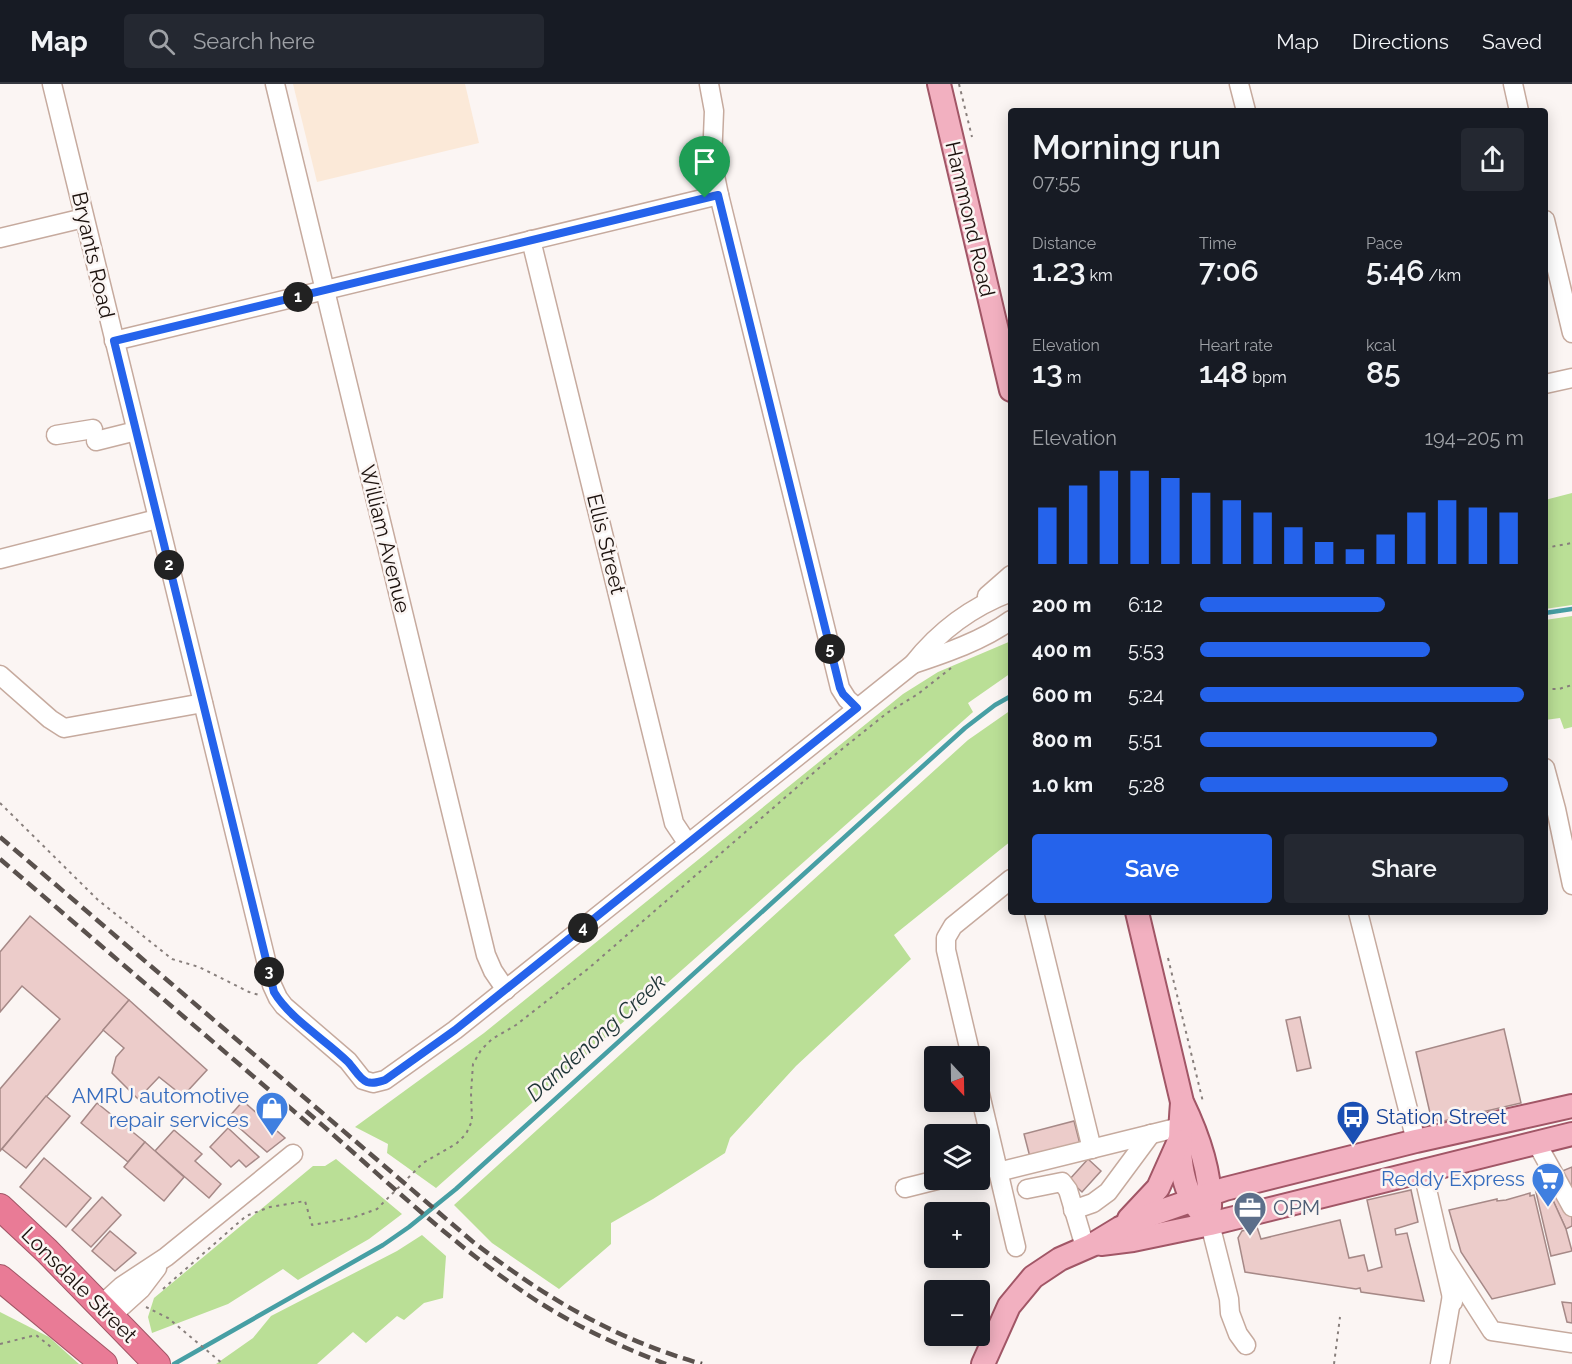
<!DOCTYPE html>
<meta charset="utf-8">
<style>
:root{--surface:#171b24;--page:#242831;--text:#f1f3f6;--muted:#9ea1a6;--line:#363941;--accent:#2563eb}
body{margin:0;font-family:Raleway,sans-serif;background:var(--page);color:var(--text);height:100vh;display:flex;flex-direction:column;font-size:22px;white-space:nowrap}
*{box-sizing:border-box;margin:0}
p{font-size:20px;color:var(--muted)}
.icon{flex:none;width:33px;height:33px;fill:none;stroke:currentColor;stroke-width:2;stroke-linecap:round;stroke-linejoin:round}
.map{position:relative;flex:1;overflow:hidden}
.sheet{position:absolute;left:1008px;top:24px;width:540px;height:807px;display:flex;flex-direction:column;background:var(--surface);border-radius:6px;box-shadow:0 3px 15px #0003}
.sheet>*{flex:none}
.needle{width:39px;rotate:158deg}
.fabs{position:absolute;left:924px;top:962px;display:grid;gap:12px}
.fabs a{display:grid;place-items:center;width:66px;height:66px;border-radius:6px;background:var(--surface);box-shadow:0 3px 15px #0003;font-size:30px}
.pin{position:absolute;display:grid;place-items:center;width:51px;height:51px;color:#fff;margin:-62px -26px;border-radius:50% 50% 50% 0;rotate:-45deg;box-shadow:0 0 6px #0007}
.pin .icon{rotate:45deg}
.km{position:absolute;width:30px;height:30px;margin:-15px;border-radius:50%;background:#222;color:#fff;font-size:16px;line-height:30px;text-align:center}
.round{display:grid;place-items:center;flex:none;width:63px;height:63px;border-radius:6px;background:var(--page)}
.head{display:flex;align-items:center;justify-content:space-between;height:102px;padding:0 24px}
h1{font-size:33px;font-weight:600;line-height:45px}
.figures{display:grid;grid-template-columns:repeat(3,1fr);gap:9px;height:102px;padding:6px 24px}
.figures div{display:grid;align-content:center}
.figures b{font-size:30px;font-weight:600}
.figures small{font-size:16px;font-weight:400}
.figures p{font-size:16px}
.chart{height:168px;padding:12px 24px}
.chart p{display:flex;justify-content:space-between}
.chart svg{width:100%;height:108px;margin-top:6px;stroke:var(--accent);stroke-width:6}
.primary-button{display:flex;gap:12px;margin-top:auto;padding:12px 24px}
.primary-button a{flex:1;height:69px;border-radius:6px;background:var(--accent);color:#fff;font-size:24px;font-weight:600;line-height:69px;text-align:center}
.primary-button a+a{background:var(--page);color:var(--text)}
ul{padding:0 24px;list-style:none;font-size:20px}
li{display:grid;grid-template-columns:96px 72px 1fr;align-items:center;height:45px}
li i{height:15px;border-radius:8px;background:var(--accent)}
header{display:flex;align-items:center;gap:36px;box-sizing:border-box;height:84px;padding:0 30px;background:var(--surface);border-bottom:2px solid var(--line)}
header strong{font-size:28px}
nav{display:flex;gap:33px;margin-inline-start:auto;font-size:21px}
.search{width:420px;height:54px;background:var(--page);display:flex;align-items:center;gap:15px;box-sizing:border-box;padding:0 21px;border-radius:6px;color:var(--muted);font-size:22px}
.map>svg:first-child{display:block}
.education{fill:#fbe9d8}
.green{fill:#badf96}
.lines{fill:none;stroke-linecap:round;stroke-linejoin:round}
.stream{stroke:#479fa4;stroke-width:4.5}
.building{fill:#ecccca;stroke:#a68987;stroke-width:1.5}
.minor-casing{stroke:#c6aa9e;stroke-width:21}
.major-casing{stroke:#a15666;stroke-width:26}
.highway-casing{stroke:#a15666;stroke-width:28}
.path{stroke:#887f7c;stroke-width:2;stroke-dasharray:3 4.5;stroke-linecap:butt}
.minor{stroke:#fff;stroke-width:18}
.major{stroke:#f2b0c0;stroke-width:22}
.highway{stroke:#e97b96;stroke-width:26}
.rail{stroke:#5a514d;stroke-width:4.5;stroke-dasharray:12 6;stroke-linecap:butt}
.route-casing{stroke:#fff;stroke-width:12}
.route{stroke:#2563eb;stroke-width:8}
.labels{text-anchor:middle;stroke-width:5;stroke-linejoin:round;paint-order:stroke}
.street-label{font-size:21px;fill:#1c120e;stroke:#fbf5f3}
.shop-label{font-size:21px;fill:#366cbe;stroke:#fbf5f3;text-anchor:end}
.transit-label{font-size:21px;fill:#164399;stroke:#fbf5f3;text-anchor:start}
.service-label{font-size:21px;fill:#4e5e75;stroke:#fbf5f3;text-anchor:start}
.water-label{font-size:22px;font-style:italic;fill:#1e3436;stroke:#fbf5f3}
</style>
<header>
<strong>Map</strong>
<div class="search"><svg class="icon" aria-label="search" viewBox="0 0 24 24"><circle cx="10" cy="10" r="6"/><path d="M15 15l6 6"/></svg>Search here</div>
<nav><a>Map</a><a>Directions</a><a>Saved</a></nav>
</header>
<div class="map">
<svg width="1572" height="1280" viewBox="0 0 1572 1280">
<rect width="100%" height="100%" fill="#fbf5f3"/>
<polygon class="education" points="293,0 465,0 479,59 317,98"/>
<g class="green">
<polygon points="1572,409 1572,521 1545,525 1545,416"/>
<polygon points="1572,532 1572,643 1564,645 1560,634 1545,636 1545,536"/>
<polygon points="1011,557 1011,589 968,619 973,628 436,1104 387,1069 388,1060 355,1043 484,949 903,610 938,588"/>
<polygon points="1011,626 1011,757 894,851 911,875 796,982 730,1054 725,1069 653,1115 611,1139 611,1160 559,1205 492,1159 454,1121 968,656"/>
<polygon points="336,1075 402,1130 369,1155 298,1196 283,1185 228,1220 152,1249 148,1233 154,1214 313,1082 325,1082"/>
<polygon points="422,1151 446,1172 443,1214 424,1219 404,1236 397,1232 366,1259 353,1248 317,1280 216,1280 253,1254 271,1232 397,1167"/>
<polygon points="0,1228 49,1253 79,1280 0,1280"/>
</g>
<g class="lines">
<g class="stream">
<polyline points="1545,529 1572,525"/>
<polyline points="174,1280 383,1161 409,1143 456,1105 965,644 995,621 1011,612"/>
</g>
</g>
<g class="building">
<polygon points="30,832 129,916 0,1067 0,1005 60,935 22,902 0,928 0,868"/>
<polygon points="129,916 207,986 183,1012 159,993 138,1015 112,989 116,973 124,964 103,946"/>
<polygon points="1300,933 1311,984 1297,987 1286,936"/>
<polygon points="1504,945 1521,1019 1439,1038 1430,1029 1416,968"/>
<polygon points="46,1012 70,1032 26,1084 2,1065"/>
<polygon points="243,1017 285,1054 267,1068 228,1034"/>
<polygon points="97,1019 145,1058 128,1078 81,1039"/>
<polygon points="1074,1037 1081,1064 1031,1077 1024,1050"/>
<polygon points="228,1044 259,1073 246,1083 239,1076 231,1083 210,1063"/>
<polygon points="174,1046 202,1070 195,1077 221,1100 209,1114 155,1067"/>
<polygon points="145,1058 184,1093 164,1117 124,1083"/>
<polygon points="44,1074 91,1114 66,1143 20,1103"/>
<polygon points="1088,1075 1101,1087 1082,1108 1069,1096"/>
<polygon points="1572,1083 1572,1142 1566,1145 1546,1101 1562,1093 1560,1088"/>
<polygon points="1546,1101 1566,1145 1572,1167 1551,1172 1535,1104"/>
<polygon points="1411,1106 1418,1138 1395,1145 1396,1151 1407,1149 1424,1217 1361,1208 1360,1204 1356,1205 1245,1188 1238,1154 1242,1147 1257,1143 1261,1155 1340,1136 1349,1174 1364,1171 1368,1187 1382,1183 1367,1116"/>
<polygon points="1530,1109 1530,1112 1534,1111 1555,1200 1492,1215 1461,1168 1449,1126 1497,1115 1497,1117 1506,1116"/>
<polygon points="102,1113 121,1131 91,1163 72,1146"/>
<polygon points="110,1147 136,1169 115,1187 92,1167"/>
<polygon points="1562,1218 1572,1219 1572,1239 1567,1238"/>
</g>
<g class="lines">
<g class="minor-casing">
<g id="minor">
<path d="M52,0L272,901L278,914L284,922L348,977L363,996L373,999L385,996L455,946L913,580C939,547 971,523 1011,508"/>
<polyline points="275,0 486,871 493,887 506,906"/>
<polyline points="709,0 714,27 712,77 719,111 840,604 847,615 857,624"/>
<polyline points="1239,0 1246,27"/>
<polyline points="1513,0 1519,27"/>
<polyline points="1545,136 1572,249"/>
<polyline points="0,154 84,134"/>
<polyline points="531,156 674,739 688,760"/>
<polyline points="114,257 719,111"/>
<polyline points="1545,300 1572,294"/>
<polyline points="56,351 93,345"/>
<polyline points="96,357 136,347"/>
<polyline points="0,475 157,435"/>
<polyline points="987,512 1011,491"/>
<path d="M913,580C946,569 982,557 1011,536"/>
<polyline points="0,591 50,635 64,644 203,619"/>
<polyline points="1545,684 1556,725 1572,801"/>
<polyline points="1034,828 1092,1065"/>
<polyline points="1358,828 1416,1057"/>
<polyline points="971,972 946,866 946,854 953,842 1011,795"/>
<polyline points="980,1010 1016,1163"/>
<polyline points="1536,1058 1572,1123"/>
<polyline points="998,1088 1180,1043"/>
<polyline points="1423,1088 1453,1218"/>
<polyline points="905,1104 941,1095"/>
<polyline points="1027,1105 1062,1098 1068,1106 1085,1163"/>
<polyline points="1073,1126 1093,1119 1108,1108 1151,1050"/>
<polyline points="1210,1140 1229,1215 1230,1229 1238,1250 1246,1261"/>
<polyline points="1443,1171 1492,1247 1572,1259"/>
<polyline points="99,1223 122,1202 166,1173 293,1070"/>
<polyline points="110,1233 141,1205 157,1184"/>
<polyline points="1440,1280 1452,1211"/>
</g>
</g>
<g class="major-casing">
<g id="major">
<polyline points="939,0 1011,306"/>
<path d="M1137,828L1182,1018C1197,1049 1211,1088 1210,1123"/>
<path d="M1182,1019C1179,1055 1176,1097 1199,1126"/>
<polyline points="1129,1135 1158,1104 1179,1057"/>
<polyline points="1101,1160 1133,1156 1210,1140 1572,1050"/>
<polyline points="983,1280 1009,1222 1033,1193 1060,1175 1092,1161 1120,1144 1147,1132 1225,1105 1416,1057 1572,1022"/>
</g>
</g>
<g class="highway-casing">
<g id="highway">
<polyline points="0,1123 47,1167 157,1280"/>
<polyline points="0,1194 104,1280"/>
</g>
</g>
<g class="path">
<polyline points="959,0 972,53"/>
<polyline points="1545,464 1572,459"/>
<polyline points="1545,605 1559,605 1572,601"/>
<polyline points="0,719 98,816 172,875 199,883 249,908 259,911"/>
<polyline points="1168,874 1203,1018"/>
<polyline points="163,1205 246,1132 270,1123 305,1117 312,1141 352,1134 377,1125 423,1079 456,1060 466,1050 472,1037 471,1009 473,980 481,966 492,955 516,941 589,884 826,678 887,629 918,610 951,584"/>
<polyline points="146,1223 168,1234 223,1280"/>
<polyline points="0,1260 36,1251 51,1263"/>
<polyline points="1334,1280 1340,1233"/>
</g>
<use href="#minor" class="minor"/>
<use href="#major" class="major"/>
<use href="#highway" class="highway"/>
<g class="rail">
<path d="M0,753L472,1157C544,1213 614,1255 702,1280"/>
<polyline points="0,775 310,1041"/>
<path d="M306,1027C377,1088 449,1158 528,1211C571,1240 618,1262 666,1280"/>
</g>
</g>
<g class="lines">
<g class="route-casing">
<path id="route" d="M718,111L840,604L843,610L857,624L455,946L385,996C379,998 373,1000 367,998C359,995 354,984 348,978C326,956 290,935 274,908L114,257Z"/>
</g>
<use href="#route" class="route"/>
</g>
<defs>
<g id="shop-pin" transform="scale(1.725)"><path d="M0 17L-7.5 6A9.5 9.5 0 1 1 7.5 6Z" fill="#3f7fe0" stroke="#fbf5f3"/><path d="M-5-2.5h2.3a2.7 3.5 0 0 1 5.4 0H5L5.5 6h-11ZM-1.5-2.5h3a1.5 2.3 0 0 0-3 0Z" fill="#fff"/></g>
<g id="bus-pin" transform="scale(1.725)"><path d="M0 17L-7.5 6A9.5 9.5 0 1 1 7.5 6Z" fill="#1a4fb4" stroke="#fbf5f3"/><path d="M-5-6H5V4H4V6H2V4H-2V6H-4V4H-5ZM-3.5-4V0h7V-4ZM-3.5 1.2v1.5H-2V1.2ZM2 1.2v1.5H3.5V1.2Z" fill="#fff"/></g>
<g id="supermarket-pin" transform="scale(1.725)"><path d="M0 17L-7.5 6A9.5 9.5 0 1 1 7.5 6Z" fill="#3f7fe0" stroke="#fbf5f3"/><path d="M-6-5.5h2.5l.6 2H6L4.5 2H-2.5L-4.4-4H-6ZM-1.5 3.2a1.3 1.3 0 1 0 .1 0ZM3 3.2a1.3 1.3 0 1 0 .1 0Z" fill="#fff"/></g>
<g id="office-pin" transform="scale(1.725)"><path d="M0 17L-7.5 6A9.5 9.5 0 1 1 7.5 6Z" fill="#5c6f8a" stroke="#fbf5f3"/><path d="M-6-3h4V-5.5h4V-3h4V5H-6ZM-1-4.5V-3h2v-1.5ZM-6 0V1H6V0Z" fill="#fff"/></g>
</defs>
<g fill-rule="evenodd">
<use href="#shop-pin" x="272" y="1024"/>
<use href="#bus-pin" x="1353" y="1033"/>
<use href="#supermarket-pin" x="1548" y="1095"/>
<use href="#office-pin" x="1250" y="1124"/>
</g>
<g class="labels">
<g class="street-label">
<text transform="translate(970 135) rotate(77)" y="7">Hammond Road</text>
<text transform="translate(93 171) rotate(77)" y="7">Bryants Road</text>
<text transform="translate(385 455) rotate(76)" y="7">William Avenue</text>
<text transform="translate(606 460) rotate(76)" y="7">Ellis Street</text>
<text transform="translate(79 1201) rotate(45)" y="7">Lonsdale Street</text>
</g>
<g class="shop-label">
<text x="249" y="1019">AMRU automotive<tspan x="249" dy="24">repair services</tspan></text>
<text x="1525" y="1102">Reddy Express</text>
</g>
<g class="transit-label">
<text x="1376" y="1040">Station Street</text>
</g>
<g class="service-label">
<text x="1273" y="1131">OPM</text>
</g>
<g class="water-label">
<text transform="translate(596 953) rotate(-42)" y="8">Dandenong Creek</text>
</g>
</g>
</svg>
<div class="fabs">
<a><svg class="needle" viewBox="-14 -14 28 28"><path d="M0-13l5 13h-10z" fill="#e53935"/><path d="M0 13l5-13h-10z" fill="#9ea1a6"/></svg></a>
<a><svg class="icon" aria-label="layers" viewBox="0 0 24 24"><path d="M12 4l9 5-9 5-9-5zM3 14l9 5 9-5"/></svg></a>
<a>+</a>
<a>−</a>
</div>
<div class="pin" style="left:705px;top:114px;background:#1e9e55"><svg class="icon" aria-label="arrive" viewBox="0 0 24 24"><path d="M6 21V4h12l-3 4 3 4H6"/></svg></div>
<b class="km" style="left:298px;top:213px">1</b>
<b class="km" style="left:169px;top:481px">2</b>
<b class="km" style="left:269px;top:888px">3</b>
<b class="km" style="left:583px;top:844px">4</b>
<b class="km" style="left:830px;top:565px">5</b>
<section class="sheet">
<div class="head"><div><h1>Morning run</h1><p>07:55</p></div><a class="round"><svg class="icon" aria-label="share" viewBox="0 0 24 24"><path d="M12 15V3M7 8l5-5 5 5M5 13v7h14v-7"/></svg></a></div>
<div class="figures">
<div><p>Distance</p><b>1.23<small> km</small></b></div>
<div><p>Time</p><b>7:06</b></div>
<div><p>Pace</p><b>5:46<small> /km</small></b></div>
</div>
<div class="figures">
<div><p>Elevation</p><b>13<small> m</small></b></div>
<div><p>Heart rate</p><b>148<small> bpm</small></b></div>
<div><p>kcal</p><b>85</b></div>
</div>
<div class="chart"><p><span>Elevation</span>194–205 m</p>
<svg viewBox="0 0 160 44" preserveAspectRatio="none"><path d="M5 44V21M15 44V12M25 44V6M35 44V6M45 44V9M55 44V15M65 44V18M75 44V23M85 44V29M95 44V35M105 44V38M115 44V32M125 44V23M135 44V18M145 44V21M155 44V23"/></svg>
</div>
<ul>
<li><b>200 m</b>6:12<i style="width:57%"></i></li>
<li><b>400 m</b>5:53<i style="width:71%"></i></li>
<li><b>600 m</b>5:24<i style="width:100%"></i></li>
<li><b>800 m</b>5:51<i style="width:73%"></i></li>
<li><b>1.0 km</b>5:28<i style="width:95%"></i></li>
</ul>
<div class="primary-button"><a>Save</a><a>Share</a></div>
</section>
</div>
